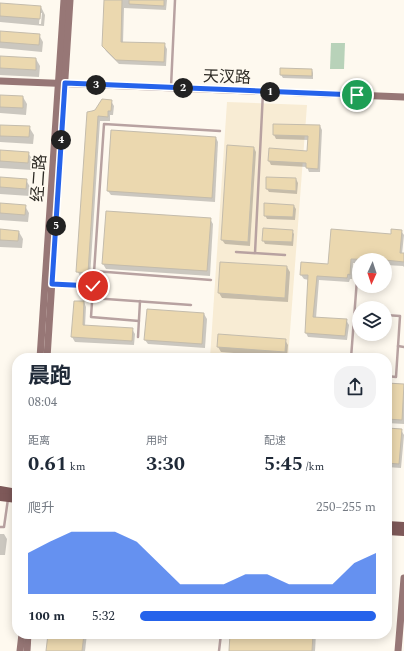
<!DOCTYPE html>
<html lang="zh">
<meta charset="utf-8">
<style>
:root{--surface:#fff;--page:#f2f2f3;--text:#1f2937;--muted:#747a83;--accent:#2563eb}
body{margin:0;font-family:Spectral,"Noto Sans SC",serif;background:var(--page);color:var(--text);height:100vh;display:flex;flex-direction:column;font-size:15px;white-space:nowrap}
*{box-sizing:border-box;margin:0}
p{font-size:13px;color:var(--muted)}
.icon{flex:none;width:22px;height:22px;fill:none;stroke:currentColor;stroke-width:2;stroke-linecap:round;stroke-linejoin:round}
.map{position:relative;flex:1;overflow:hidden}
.sheet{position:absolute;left:12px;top:353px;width:380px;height:286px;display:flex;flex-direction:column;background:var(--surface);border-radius:16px;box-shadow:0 2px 10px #0003}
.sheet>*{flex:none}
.needle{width:26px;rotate:183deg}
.tools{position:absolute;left:352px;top:253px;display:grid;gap:8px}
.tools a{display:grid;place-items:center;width:40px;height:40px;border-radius:50%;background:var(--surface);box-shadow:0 2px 10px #0003;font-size:20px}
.pin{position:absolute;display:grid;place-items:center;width:34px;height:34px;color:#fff;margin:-17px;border:2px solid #fff;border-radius:50%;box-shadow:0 1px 4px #0007}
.km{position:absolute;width:20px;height:20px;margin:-10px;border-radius:50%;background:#222;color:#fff;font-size:11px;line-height:20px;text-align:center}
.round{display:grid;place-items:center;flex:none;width:42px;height:42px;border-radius:16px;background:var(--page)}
.overview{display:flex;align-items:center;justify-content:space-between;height:68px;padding:0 16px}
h1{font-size:22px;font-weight:700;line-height:30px}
.metrics{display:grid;grid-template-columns:repeat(3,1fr);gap:6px;height:68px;padding:4px 16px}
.metrics div{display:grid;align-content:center}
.metrics b{font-size:20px;font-weight:700}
.metrics small{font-size:11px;font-weight:400}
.metrics p{font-size:11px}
.chart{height:112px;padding:8px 16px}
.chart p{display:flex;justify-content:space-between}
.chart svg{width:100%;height:72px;margin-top:4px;fill:var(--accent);opacity:.7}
ul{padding:0 16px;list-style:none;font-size:13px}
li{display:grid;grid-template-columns:64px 48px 1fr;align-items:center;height:30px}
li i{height:10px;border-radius:5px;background:var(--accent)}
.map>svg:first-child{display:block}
.built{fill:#f8ecd4}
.green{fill:#b8d2b9}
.shadow{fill:#0003;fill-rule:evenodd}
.building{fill:#ebd8af;stroke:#c4bcac}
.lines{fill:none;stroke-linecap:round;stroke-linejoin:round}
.lane{stroke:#b8a2a1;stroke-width:2.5}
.secondary{stroke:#977776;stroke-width:7}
.primary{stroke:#7e5959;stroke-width:8}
.route-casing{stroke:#fff;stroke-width:8}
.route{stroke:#2563eb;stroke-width:5}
.labels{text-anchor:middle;stroke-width:3.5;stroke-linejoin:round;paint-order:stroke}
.street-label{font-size:16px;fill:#2e2b25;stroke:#fef9ef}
</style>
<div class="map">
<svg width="404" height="651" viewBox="0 0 404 651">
<rect width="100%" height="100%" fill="#fef9ef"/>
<polygon class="built" points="227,102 307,105 288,358 210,358"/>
<polygon class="green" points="331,43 345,43 344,69 330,69"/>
<g class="shadow">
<polygon points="105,0 167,0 166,10 124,8 123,43 164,44 167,49 166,66 119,64 106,51 103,46"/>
<path d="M0,4L41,7L45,15L44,26L0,22ZM40,13H42L41,24H39Z"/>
<polygon points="0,32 39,35 43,42 42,52 0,48"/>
<polygon points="0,58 36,59 40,66 39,77 0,75"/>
<polygon points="312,70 313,73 313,79 283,78 281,75"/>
<polygon points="0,96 23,97 27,104 26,115 0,113"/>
<polygon points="111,101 114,106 113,115 110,115 110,121 100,121 90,277 80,276 78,272 93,112"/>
<polygon points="0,126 29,127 34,135 33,144 0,142"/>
<polygon points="320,126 322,130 320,172 309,172 307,167 271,165 269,161 308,152 308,140 276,139 274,135"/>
<polygon points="216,138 218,142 215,202 111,195 108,191"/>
<polygon points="254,148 256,152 250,246 225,244 222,240"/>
<polygon points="0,151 28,153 33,160 32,170 0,168"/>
<polygon points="0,178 26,180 30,187 30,196 0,194"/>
<polygon points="296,179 298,183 297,194 269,192 267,189"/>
<polygon points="0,204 25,206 29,213 28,222 0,220"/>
<polygon points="294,206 296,209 295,220 267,219 265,215"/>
<polygon points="210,219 213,224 210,276 106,269 103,264"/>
<polygon points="0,230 19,232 23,239 22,248 0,247"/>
<polygon points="292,231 294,234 293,246 265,244 263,240"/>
<polygon points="401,231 404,235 402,254 404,254 404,267 403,266 385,265 385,260 359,260 359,263 353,263 352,279 350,279 349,282 319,280 316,318 346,320 349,325 347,340 308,337 306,333 309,280 304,279 301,275 329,265"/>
<polygon points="221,263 287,267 290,272 288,302 222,298 219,293"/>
<polygon points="84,302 86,307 85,326 132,329 135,334 134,345 75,342 72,337"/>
<polygon points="204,314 207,319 205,348 148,344 145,340"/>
<polygon points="285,340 288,345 287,357 221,352 218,347"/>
<polygon points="387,384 404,385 404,424 387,423"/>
<polygon points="387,429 401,430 404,435 401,468 387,467"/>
<polygon points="0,534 4,534 7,539 5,555 0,555"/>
<polygon points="49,634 87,634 85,651 47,651"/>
<polygon points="231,634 316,634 315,651 230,651"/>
</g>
<g class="building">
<polygon points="104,0 122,0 121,42 165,43 164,62 116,60 102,46"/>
<polygon points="129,0 164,0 164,6 129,4"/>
<polygon points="0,3 41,6 40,19 0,16"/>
<polygon points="0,31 40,34 39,45 0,42"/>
<polygon points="0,56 36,58 36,70 0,68"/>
<polygon points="280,68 312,69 312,76 280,75"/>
<polygon points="0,95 23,96 23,108 0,107"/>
<polygon points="102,99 112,100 111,111 108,111 108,117 98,116 88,273 76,272 87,112 92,111 95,110"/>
<polygon points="273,124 320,125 318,169 306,168 306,163 268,161 269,148 307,151 308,136 273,135"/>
<polygon points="0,125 30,126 29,137 0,136"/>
<polygon points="111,130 216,137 212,198 107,191"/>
<polygon points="227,145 254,147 248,242 221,240"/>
<polygon points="0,150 29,152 28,163 0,161"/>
<polygon points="0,177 27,179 26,189 0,187"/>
<polygon points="266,177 296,178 296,191 266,189"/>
<polygon points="0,203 26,205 25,215 0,213"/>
<polygon points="264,203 294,205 293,217 264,216"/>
<polygon points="106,211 211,218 207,271 102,264"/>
<polygon points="263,228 293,230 292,242 262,241"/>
<polygon points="0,229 19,231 18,241 0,240"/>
<polygon points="331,229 391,234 391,229 402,230 400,253 404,253 404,262 385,260 351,259 350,275 348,274 347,278 317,276 313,317 347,319 345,336 305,333 308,275 300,275 301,262 328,264"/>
<polygon points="220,262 287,266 285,298 218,293"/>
<polygon points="74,301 84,301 83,325 133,328 132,341 71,337"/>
<polygon points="147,309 204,313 202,344 144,340"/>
<polygon points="218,334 286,339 285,352 217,347"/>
<polygon points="387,383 404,384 402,420 387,419"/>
<polygon points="387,428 402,429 399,464 387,463"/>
<polygon points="48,634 84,634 82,651 46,651"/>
<polygon points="230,634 313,634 312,651 229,651"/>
</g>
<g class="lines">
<g class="lane">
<polyline points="171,87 175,0"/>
<polyline points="236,252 285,255"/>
<polyline points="255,253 263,92"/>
<polyline points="94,271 211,280"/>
<polyline points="53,284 93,286"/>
<polyline points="92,298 191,305"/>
<polyline points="385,315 400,316 396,377 387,376"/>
<polyline points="139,321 91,317 104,124 220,131"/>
<polyline points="138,337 140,301"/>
<polyline points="398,346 404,347"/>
<polyline points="351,358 358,266"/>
<polyline points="0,527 4,527 8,499"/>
<polyline points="219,651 221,634"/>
</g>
<g class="secondary">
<polyline points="0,81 404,97"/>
<polyline points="40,358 64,0"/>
<polyline points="47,358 70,0"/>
<polyline points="20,651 22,634"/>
<polyline points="27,651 28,634"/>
<polyline points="398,651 404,578"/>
</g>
<g class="primary">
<polyline points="0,490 17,493"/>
<polyline points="0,497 17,499"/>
<polyline points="387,525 404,526"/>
<polyline points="387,531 404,532"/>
</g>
</g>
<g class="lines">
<g class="route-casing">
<polyline id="route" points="93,286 52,284 65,83 357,95"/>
</g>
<use href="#route" class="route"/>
</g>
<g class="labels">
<g class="street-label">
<text transform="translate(227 76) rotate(2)" y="6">天汊路</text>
<text transform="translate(38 178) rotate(-86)" y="6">经二路</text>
</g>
</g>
</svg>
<div class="tools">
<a><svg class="needle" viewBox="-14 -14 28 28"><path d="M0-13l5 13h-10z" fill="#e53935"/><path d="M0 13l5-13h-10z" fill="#747a83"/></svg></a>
<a><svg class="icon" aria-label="layers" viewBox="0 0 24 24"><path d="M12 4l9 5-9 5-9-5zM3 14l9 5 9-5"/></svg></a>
</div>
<div class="pin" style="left:357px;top:95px;background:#1e9e55"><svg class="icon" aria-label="arrive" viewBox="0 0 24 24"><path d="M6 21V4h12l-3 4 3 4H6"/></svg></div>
<div class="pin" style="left:93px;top:286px;background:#d93025"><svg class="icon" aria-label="check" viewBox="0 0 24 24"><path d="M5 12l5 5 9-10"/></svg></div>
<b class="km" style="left:270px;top:92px">1</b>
<b class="km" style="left:183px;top:88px">2</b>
<b class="km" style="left:96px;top:85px">3</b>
<b class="km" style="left:61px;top:140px">4</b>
<b class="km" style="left:56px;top:226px">5</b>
<section class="sheet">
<div class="overview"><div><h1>晨跑</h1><p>08:04</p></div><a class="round"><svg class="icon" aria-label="share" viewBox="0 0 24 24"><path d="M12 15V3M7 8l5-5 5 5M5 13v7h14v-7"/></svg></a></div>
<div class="metrics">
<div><p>距离</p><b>0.61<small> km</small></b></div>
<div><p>用时</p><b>3:30</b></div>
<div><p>配速</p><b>5:45<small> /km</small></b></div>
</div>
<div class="chart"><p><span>爬升</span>250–255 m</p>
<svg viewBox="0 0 160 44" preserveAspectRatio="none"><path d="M0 44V19L10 12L20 6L30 6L40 6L50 12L60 25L70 38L80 38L90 38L100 32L110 32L120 38L130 38L140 38L150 25L160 19V44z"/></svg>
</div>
<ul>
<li><b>100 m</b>5:32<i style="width:100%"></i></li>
</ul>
</section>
</div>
